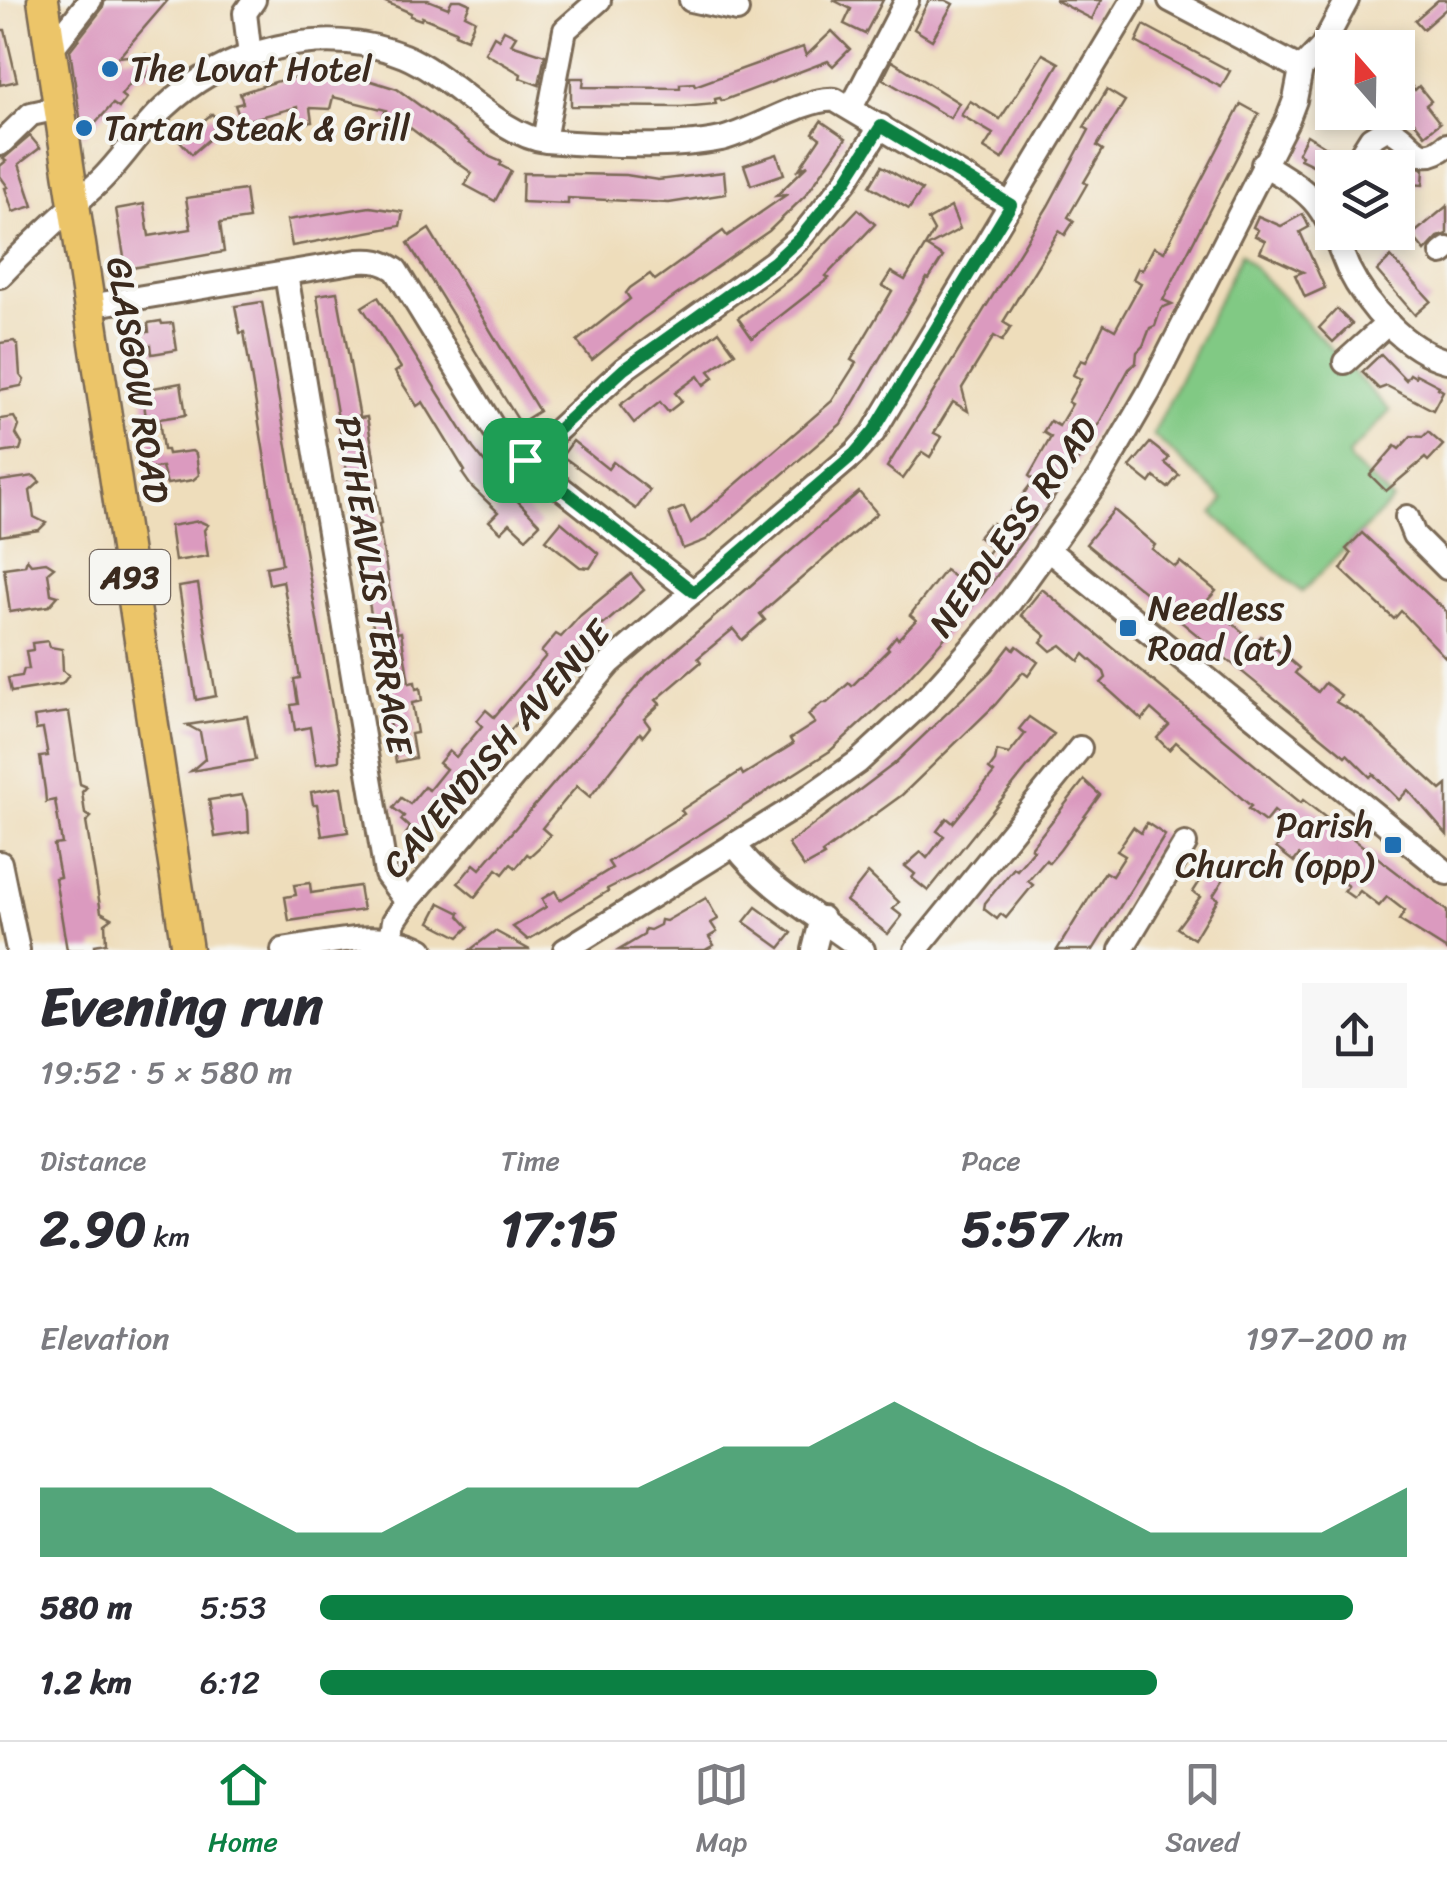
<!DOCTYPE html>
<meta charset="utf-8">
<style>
:root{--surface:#fff;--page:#f7f7f7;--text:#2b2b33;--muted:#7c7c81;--line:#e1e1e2;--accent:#0b8043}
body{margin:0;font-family:Sriracha,sans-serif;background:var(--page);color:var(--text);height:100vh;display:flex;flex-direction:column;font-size:38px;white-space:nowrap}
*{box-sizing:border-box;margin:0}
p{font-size:32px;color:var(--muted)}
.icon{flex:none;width:55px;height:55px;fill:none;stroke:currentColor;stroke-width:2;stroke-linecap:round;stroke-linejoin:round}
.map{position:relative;height:950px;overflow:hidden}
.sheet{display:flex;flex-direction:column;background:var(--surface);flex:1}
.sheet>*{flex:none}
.needle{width:65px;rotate:340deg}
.fabs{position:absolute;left:1315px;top:30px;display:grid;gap:20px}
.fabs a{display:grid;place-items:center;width:100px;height:100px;border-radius:0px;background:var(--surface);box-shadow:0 5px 15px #0003;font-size:50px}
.pin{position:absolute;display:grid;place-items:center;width:85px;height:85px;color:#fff;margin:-42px;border-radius:20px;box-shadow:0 5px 15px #0006}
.round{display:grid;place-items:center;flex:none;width:105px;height:105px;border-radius:0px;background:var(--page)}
.head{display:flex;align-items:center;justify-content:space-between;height:170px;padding:0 40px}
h1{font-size:55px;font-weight:700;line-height:75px}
.figures{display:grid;grid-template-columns:repeat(3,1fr);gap:15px;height:170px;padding:10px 40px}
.figures div{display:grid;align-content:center}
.figures b{font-size:50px;font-weight:700}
.figures small{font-size:28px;font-weight:400}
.figures p{font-size:28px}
.chart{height:280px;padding:20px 40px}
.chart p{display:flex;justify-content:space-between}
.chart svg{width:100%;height:180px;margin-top:10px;fill:var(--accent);opacity:.7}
ul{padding:0 40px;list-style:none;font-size:32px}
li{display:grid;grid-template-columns:160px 120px 1fr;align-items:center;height:75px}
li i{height:25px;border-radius:12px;background:var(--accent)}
.menu{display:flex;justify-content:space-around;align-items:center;height:140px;border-top:2px solid var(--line);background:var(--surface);font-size:28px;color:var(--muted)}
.menu a{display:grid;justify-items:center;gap:5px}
.menu .current{color:var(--accent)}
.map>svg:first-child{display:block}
.green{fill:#81c984;stroke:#5e7a51;stroke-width:2.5}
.building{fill:#db9abf}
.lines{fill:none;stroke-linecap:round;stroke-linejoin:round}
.minor-casing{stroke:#7a6955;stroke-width:28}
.major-casing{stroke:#7a6955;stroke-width:35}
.minor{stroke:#fff;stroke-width:22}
.major{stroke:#ecc569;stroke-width:30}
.route-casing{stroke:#fff;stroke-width:20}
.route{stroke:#0b8043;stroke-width:12}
.poi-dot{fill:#1f6fb2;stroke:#f6f6f2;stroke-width:4}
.labels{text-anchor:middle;stroke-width:8;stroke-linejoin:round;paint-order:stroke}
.shield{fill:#f6f6f2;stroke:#73675e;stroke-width:2.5}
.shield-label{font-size:32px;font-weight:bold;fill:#3b2a1e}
.poi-label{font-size:35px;fill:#3b2a1e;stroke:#f6f6f2;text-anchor:start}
.street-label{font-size:35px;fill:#3b2a1e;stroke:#f6f6f2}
</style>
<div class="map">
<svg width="1447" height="950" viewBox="0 0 1447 950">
<rect width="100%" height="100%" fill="#f6f6f2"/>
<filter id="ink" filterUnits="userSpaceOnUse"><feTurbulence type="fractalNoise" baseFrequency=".01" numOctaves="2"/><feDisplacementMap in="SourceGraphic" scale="20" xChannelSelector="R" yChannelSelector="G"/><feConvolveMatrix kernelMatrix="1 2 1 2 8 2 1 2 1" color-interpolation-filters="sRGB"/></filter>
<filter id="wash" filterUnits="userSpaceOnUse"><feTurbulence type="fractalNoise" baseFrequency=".0048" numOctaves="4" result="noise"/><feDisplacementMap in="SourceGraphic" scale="40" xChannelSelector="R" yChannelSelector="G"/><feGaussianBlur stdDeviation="2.25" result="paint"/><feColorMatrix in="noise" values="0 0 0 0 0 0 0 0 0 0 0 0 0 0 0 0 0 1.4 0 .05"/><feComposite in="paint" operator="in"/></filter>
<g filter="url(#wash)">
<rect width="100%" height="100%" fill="#edb"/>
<polygon class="green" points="1241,254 1390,411 1348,455 1351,462 1393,500 1302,592 1213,514 1224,500 1153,435"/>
<g id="blocks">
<g class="building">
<polygon points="105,0 168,0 119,57 146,54 157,62 146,77 138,74 121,95 126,99 119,108 113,104 83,137 70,50 102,9"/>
<polygon points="381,0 428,0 448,8 452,0 461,0 470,4 465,15 475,20 467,39 455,34 456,31 422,17 421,20 410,16 411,13"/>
<polygon points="833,0 883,0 865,34 844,24 851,9"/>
<polygon points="929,0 945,0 953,4 932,40 914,29"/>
<polygon points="1055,0 1101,0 1092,19"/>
<polygon points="1438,0 1447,0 1447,8 1423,29 1415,20"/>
<polygon points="1144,25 1230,71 1221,87 1136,42"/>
<polygon points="0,30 5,30 17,81 0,85"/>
<polygon points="504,30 516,36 511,44 545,55 539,85 520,78 521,74 485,53 494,36 499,39"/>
<polygon points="832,31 850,49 833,66 828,61 722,101 720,98 715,99 716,104 682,107 571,106 571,78 584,78 583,87 680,88 680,84 694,83 695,86 803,47 806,56"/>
<polygon points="1043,54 1059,63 1002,159 984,148 993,134 961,115 970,101 1000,119"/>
<polygon points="892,61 959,103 950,118 883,79"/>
<polygon points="327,74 352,75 397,89 490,157 502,162 500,165 511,171 495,201 465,185 472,173 433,145 401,121 398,126 382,118 386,110 333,97 330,109 310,108 312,122 299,124 297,107 241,122 235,105 243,103 240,93 288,78"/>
<polygon points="1407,81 1415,90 1419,86 1431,101 1426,105 1440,123 1425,135 1398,102 1398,89"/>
<polygon points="1107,90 1125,101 1097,146 1103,150 1084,182 1087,184 1068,217 1074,221 1065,235 1059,231 1003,322 1011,327 1002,341 994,336 962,388 968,411 953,402 934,433 942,437 930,457 922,452 903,479 887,467 1048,206 1089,130 1084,127"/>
<polygon points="1241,104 1259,114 1163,300 1172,304 1161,308 1155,326 1150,328 1143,346 1137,352 1136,363 1129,369 1082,454 1050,504 984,593 932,652 895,692 830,751 641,872 607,889 608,891 528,940 513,927 546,907 542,899 555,891 560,900 612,868 608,862 684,814 681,810 741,771 743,775 793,744 790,739 815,723 808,715 822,703 827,703 849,683 852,686 889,649 887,647 896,636 898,639 916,620 910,615 945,570 961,582 967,579 992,547 978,537 988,525 990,527 993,523 998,527 1034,480 1029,476 1051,437 1043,432 1050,421 1059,426 1072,404 1068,402 1081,379 1073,375 1081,360 1086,362 1104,324 1115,330 1141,283 1133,279 1138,268 1142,270 1154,247 1164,252"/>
<polygon points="212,114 221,123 212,131 215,134 192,154 179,140"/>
<polygon points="821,121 846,138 806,195 769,231 642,319 592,360 577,341 630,299 626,293 630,288 650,274 655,280 723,231 727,236 786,195 776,196 808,165 799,169 820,138 813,133"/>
<polygon points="1307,135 1339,155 1329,173 1300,159 1302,155 1298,153"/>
<polygon points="30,136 40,148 19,164 33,206 13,212 5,188 8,187 0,176 0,166 6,161 3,159"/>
<polygon points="1385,148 1393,149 1405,162 1424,169 1423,185 1398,183 1398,168 1383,168"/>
<polygon points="777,154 784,174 751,185 744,165"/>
<polygon points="882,166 922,190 909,209 870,186"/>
<polygon points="724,172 726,194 669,203 568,198 568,204 522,202 523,173 626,175 658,180"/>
<polygon points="245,190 249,219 220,223 224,252 126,269 116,209 144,204 149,236 191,229 186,198"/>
<polygon points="1447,206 1447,234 1438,237 1425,251 1412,235"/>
<polygon points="370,207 403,212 400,226 292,246 287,220"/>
<polygon points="951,207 960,229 927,247 943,257 929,279 927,278 841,424 706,540 683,549 669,513 684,507 691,523 832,401 856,363 851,360 892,291 882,286 891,272 905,280 934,231 928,220"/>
<polygon points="858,209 875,224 826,276 829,278 752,338 738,318 796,274"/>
<polygon points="1303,214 1309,227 1300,232 1325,288 1305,297 1295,275 1303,272 1260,252 1265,241 1255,236 1258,230 1253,227 1258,216 1281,226"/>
<polygon points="429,229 539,411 520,423 408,243"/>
<polygon points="1391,257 1431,301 1415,315 1377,271"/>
<polygon points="337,292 360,418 367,417 379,486 375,486 381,524 379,525 397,633 401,632 409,683 415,682 416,689 420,688 422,701 412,703 417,733 411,734 415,758 396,762 317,295"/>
<polygon points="378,297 473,448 505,488 540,524 526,538 510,523 501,532 489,521 498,512 471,486 462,473 465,471 423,402 417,406 395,372 401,368 362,307"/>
<polygon points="262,302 339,747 339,761 316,764 310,727 295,730 291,705 298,704 294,679 300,678 283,581 269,584 266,567 282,564 281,557 244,332 240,333 235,306"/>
<polygon points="1337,309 1352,324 1333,342 1319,328"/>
<polygon points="161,321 162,324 173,323 177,350 152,354 151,345 142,347 140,333 149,332 148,323"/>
<polygon points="719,331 735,353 709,371 714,377 704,385 698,376 675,393 682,401 668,412 660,402 634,423 620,405"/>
<polygon points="14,341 18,346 20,375 24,380 21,386 0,390 0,343"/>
<polygon points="1381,354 1406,380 1410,374 1415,377 1416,374 1439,386 1438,388 1443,391 1433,410 1387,386 1379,389 1362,372"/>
<polygon points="181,383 186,415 159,419 163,450 167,450 168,454 192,451 196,454 199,475 193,480 167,484 162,467 148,469 146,453 151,452 142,390"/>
<polygon points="14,417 19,426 16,434 22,444 20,450 0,453 0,419"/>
<polygon points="1428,432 1443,445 1428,461 1425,458 1386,491 1370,475 1395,446 1399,449 1411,436 1423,437"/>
<polygon points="573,441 608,469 613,462 650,490 636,509 562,456"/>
<polygon points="1150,443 1169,458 1165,463 1179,475 1168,488 1154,477 1150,483 1130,467"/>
<polygon points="34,476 40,482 30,491 34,517 46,523 39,530 0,536 0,481"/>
<polygon points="859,492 877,513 760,614 765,620 742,640 733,629 698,658 701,662 656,700 660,704 644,719 650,727 643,736 640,733 590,797 577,786 542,828 550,835 542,845 530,856 527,854 516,868 511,864 503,874 497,869 475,897 458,883 474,864 480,869 647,675"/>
<polygon points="1114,510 1155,545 1152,549 1175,567 1180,562 1216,591 1207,601 1255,643 1261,636 1299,668 1295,673 1318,692 1325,683 1341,695 1336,702 1360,716 1441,790 1447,785 1447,835 1408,790 1399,800 1373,774 1370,777 1347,754 1345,756 1086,544"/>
<polygon points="199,521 208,525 204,530 208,556 175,561 170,526"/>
<polygon points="561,522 599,554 590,568 580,567 546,540"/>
<polygon points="1362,533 1447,612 1447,659 1401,611 1394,619 1341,569 1351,554 1346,549"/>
<polygon points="27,559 31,564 46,562 54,567 48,572 51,594 58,596 49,606 10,612 4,568 25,565"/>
<polygon points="631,574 644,590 603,625 601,623 416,842 406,834 410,828 401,820 404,816 393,808 401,798 410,804 424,787 429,790 446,769 439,763 449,751 456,757 482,726 477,721 486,710 494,717 546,656 541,652 556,634 561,637 581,615"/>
<polygon points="198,584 216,696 196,700 179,587"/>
<polygon points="1042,589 1301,803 1303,800 1447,911 1447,950 1399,920 1405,911 1387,897 1379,906 1360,891 1354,898 1344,891 1348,886 1327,872 1325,874 1299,855 1294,862 1276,848 1292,826 1274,811 1265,822 1248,809 1251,806 1176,742 1169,750 1157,738 1169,725 1151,709 1142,720 1101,683 1106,678 1104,672 1084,654 1079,661 1061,645 1051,651 1041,642 1046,636 1021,615"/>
<polygon points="48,641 50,647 62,649 63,671 69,675 62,684 11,692 8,678 22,676 24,669 29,669 26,651 33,650 32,643"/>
<polygon points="1010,646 1014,650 1017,646 1038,662 1028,676 1023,672 995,705 902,795 822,853 824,856 804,867 788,844 894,764 991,671"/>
<polygon points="69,712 80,784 87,787 82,792 85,814 91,817 86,822 101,912 112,918 105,923 106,943 94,945 94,950 67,950 55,878 60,877 54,845 62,844 55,800 46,802 45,790 40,757 48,756 43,729 36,730 34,717"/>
<polygon points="247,716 255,760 191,771 205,759 200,732 187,725"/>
<polygon points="1029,717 1054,734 928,891 912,878 915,874 905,866 921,852 927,858 944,836 937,831 947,818 953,823 985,784 994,773 989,769 995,761 997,751 1009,754 1025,734 1019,729"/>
<polygon points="1084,780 1100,795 1060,850 1049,863 1046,860 1028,881 1033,885 1006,918 1001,914 997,919 984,909 985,903 1014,868 1017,870 1034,850 1031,848"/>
<polygon points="341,787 348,832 322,836 317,804 313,804 311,792"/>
<polygon points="242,795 248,811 249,832 215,837 209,800"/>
<polygon points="1147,823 1165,835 1093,950 1057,950 1105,872 1112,876 1125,856 1117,851 1133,827 1141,833"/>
<polygon points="1207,870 1223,880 1213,896 1218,899 1194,939 1177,928 1200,897 1193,892"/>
<polygon points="868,873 899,902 893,909 902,916 888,934 846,901"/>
<polygon points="310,883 311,893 359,886 363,910 289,921 285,897 296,895 294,885"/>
<polygon points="706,898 718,919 711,923 717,932 709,937 714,945 705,950 619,950 644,935 645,929 650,930 660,925 661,920 666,921"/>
<polygon points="440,903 460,913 459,916 469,927 459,937 430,922"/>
<polygon points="756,907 792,933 780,948 744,922"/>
<polygon points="495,931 530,950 470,950"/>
</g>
</g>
</g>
<g filter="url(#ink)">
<use href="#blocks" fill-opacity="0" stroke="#7a6955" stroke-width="2.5"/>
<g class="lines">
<g class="minor-casing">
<g id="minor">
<polyline points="691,0 737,10"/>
<polyline points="1170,0 1301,69"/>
<polyline points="50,51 90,0"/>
<polyline points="250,56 245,13 254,0"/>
<polyline points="851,108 907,0"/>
<polyline points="544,140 565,30 599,0"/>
<polyline points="0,144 31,114 59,108"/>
<path d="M1263,164C1280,174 1299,185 1313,200C1330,219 1338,245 1348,268C1367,306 1405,350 1447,361"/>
<path d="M1352,168L1371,138L1386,129C1412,135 1416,171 1447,145"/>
<polyline points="1442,253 1447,249"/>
<polyline points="286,274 386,874 407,902"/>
<path d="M0,276C31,243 65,213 99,182C123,159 140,130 164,108C226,49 324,23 404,56C452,76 500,136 546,141C596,145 673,149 721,139C754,131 806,97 835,100L1011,205"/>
<path d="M89,306L358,261C374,260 382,261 396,270L494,429L519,455L693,592"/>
<polyline points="1345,362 1388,323"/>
<polyline points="525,460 624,369 773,262 800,238 846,181 881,126"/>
<polyline points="1407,517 1414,535 1447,568"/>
<polyline points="1047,549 1447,873"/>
<path d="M734,844C765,888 821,918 863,950"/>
<polyline points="0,863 18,950"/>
<polyline points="391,938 394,921 407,902 610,663 855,453 873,433 1133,0"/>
<path d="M283,950C328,944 380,927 422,950"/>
<polyline points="565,950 790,810 858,762 922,703 971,649 1010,602 1099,478 1149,392 1287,121 1295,100 1301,69 1322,47 1347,0"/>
<polyline points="814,950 822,918"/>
<polyline points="916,950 1080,748"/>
<polyline points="1121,950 1185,844"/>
</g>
</g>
<g class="major-casing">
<polyline id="major" points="43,0 187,950"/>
</g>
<use href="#minor" class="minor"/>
<use href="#major" class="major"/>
</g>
</g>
<g class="lines" filter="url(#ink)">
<g class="route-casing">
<polygon id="route" points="881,126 1011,205 873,432 855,453 694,592 525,460 624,369 774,262 800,238 846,181"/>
</g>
<use href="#route" class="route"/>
</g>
<g class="poi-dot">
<circle cx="110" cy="69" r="10"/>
<circle cx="84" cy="128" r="10"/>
<rect x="1118" y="618" width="20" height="20" rx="5"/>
<rect x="1383" y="835" width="20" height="20" rx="5"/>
</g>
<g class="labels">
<rect class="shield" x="90" y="550" width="80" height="54" rx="8"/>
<g class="shield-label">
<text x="130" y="588">A93</text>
</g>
<g class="poi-label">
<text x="130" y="81">The Lovat Hotel</text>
<text x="104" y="140">Tartan Steak &amp; Grill</text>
<text x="1148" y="620">Needless<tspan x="1148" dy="40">Road (at)</tspan></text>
<text x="1373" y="837" text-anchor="end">Parish<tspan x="1373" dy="40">Church (opp)</tspan></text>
</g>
<g class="street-label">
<text transform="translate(138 380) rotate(81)" y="12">GLASGOW ROAD</text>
<text transform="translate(1013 527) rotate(-54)" y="12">NEEDLESS ROAD</text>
<text transform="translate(374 585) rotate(81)" y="12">PITHEAVLIS TERRACE</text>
<text transform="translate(496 749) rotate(-49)" y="12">CAVENDISH AVENUE</text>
</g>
</g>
</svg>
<div class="fabs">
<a><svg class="needle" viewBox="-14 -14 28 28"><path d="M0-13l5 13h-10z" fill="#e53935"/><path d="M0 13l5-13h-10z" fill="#7c7c81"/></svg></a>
<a><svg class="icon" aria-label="layers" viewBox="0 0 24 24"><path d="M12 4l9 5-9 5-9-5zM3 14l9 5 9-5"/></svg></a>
</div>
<div class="pin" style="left:525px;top:460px;background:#1e9e55"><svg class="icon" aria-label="arrive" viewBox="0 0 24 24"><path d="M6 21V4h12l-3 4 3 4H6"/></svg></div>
</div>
<section class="sheet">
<div class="head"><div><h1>Evening run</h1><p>19:52 · 5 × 580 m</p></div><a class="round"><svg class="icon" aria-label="share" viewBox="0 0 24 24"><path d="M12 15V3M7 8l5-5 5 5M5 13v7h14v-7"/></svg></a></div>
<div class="figures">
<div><p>Distance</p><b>2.90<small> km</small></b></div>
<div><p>Time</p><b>17:15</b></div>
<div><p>Pace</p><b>5:57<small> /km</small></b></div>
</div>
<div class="chart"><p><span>Elevation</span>197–200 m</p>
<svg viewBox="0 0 160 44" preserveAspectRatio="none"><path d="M0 44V27L10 27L20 27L30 38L40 38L50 27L60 27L70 27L80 17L90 17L100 6L110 17L120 27L130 38L140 38L150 38L160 27V44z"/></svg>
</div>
<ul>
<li><b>580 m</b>5:53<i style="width:95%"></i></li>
<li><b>1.2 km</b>6:12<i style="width:77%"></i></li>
</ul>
</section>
<nav class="menu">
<a class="current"><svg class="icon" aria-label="home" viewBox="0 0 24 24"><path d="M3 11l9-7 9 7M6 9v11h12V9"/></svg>Home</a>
<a><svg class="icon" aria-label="map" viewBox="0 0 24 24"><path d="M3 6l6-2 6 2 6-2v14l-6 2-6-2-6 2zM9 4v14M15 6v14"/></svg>Map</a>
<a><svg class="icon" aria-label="saved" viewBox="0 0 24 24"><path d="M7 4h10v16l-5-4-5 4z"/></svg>Saved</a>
</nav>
